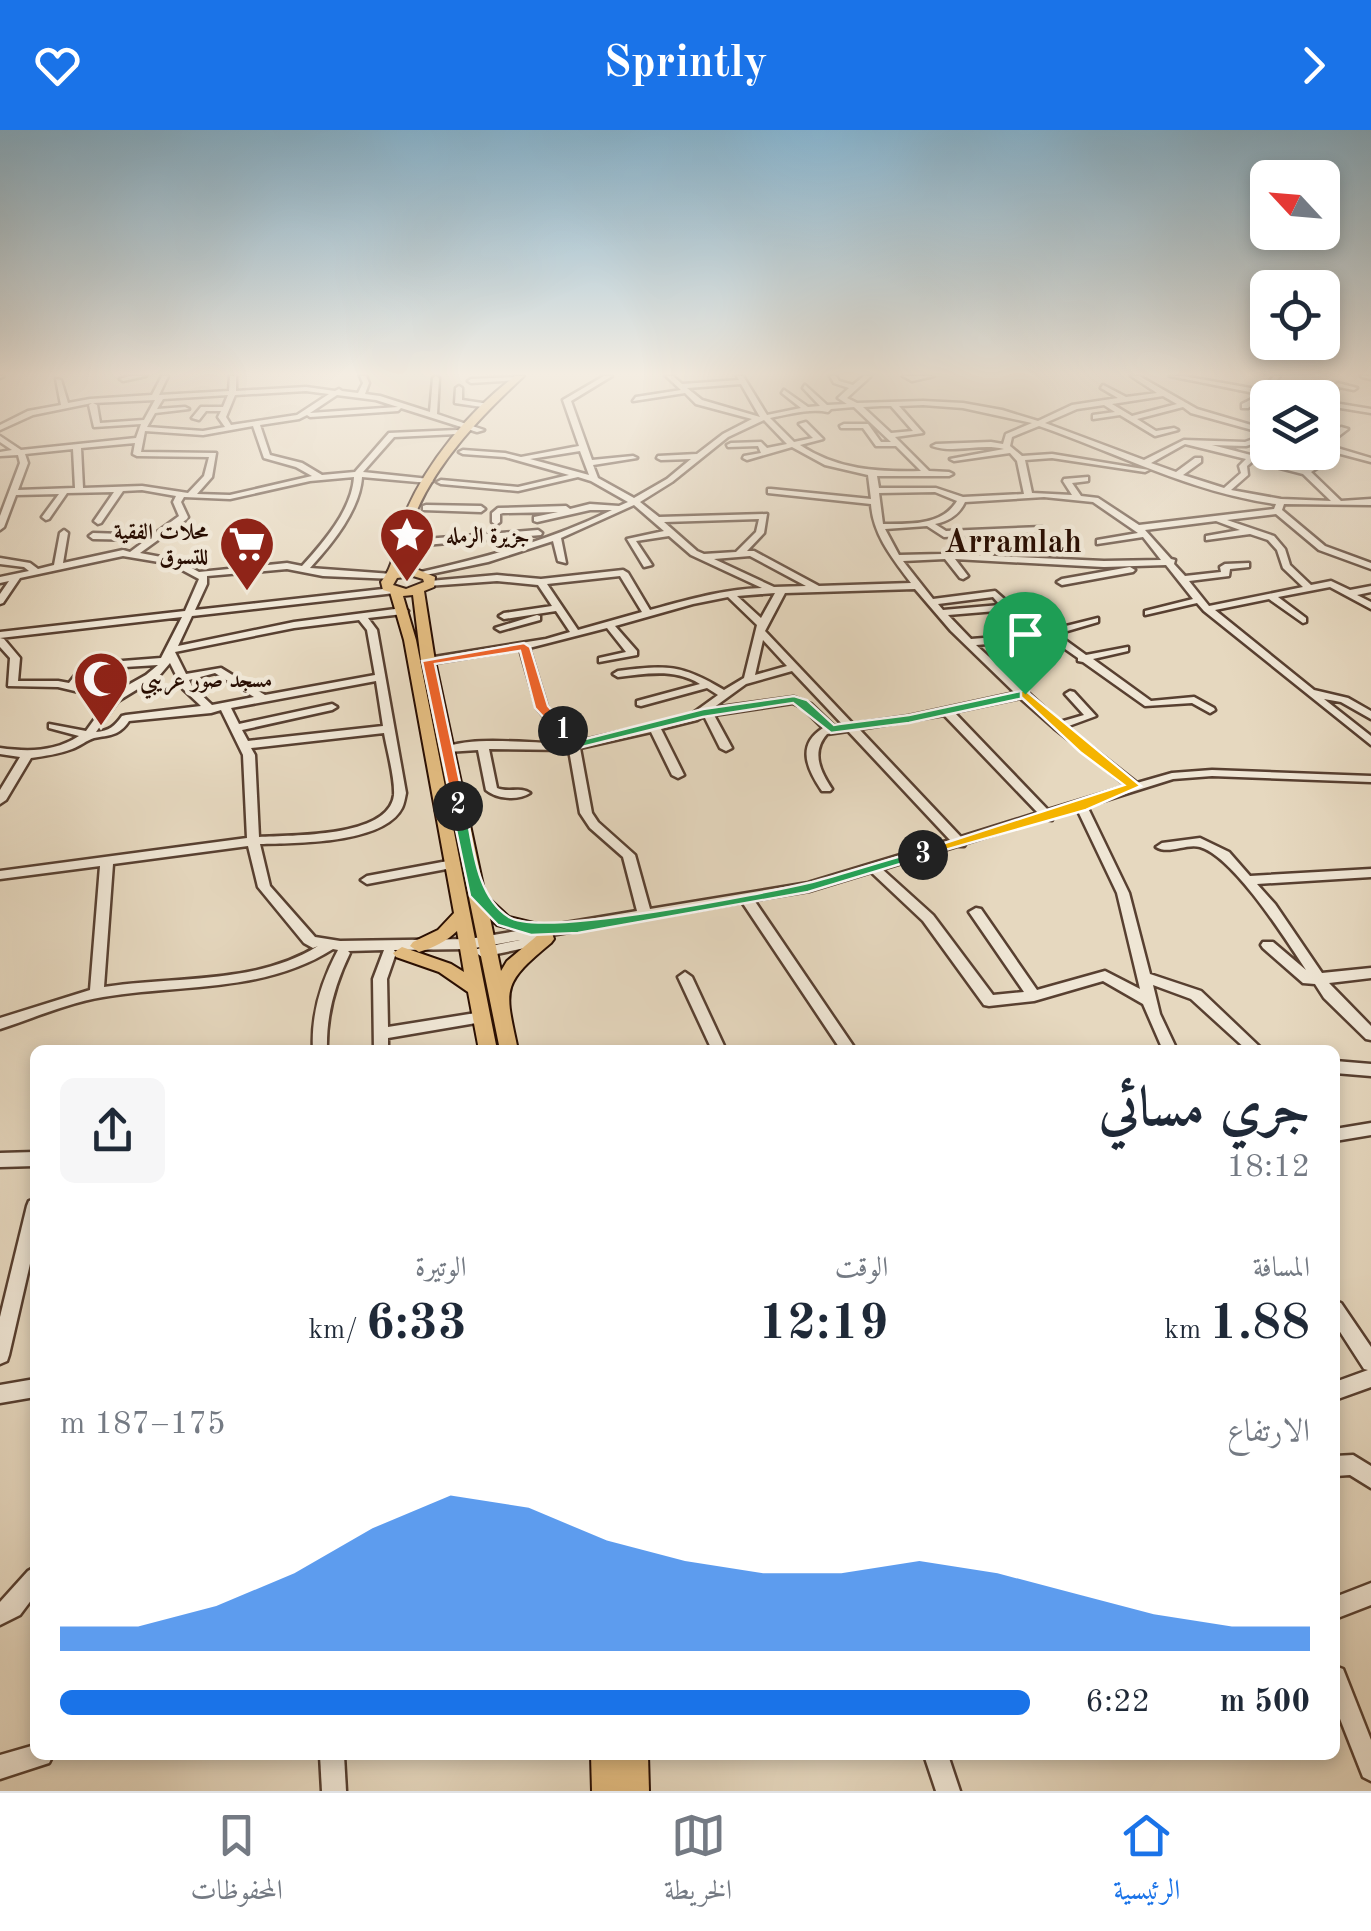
<!DOCTYPE html>
<html lang="ar">
<meta charset="utf-8">
<style>
:root{--surface:#fff;--page:#f6f6f7;--text:#1f2937;--muted:#747a83;--line:#e0e1e3;--accent:#1a73e8}
body{margin:0;font-family:"Old Standard TT",Amiri,serif;background:var(--page);color:var(--text);direction:rtl;height:100vh;display:flex;flex-direction:column;font-size:38px;white-space:nowrap}
*{box-sizing:border-box;margin:0}
p{font-size:32px;color:var(--muted)}
.icon{flex:none;width:55px;height:55px;fill:none;stroke:currentColor;stroke-width:2;stroke-linecap:round;stroke-linejoin:round}
.map{position:relative;flex:1;overflow:hidden;direction:ltr}
.sheet{position:absolute;left:30px;top:915px;width:1310px;height:715px;display:flex;flex-direction:column;background:var(--surface);border-radius:15px;box-shadow:0 5px 15px #0003;direction:rtl}
.sheet>*{flex:none}
.needle{width:65px;rotate:296deg}
.buttons{position:absolute;left:1250px;top:30px;display:grid;gap:20px}
.buttons a{display:grid;place-items:center;width:90px;height:90px;border-radius:15px;background:var(--surface);box-shadow:0 5px 15px #0003;font-size:50px}
.pin{position:absolute;display:grid;place-items:center;width:85px;height:85px;color:#fff;margin:-102px -42px;border-radius:50% 50% 50% 0;rotate:-45deg;box-shadow:0 0 10px #0007}
.pin .icon{rotate:45deg}
.km{position:absolute;width:50px;height:50px;margin:-25px;border-radius:50%;background:#222;color:#fff;font-size:28px;line-height:50px;text-align:center}
.round{display:grid;place-items:center;flex:none;width:105px;height:105px;border-radius:15px;background:var(--page)}
.overview{display:flex;align-items:center;justify-content:space-between;height:170px;padding:0 30px}
h1{font-size:55px;font-weight:600;line-height:75px}
.figures{display:grid;grid-template-columns:repeat(3,1fr);gap:15px;height:170px;padding:10px 30px}
.figures div{display:grid;align-content:center}
.figures b{font-size:50px;font-weight:600}
.figures small{font-size:28px;font-weight:400}
.figures p{font-size:28px}
.chart{height:280px;padding:20px 30px}
.chart p{display:flex;justify-content:space-between}
.chart svg{width:100%;height:180px;margin-top:10px;fill:var(--accent);opacity:.7}
ul{padding:0 30px;list-style:none;font-size:32px}
li{display:grid;grid-template-columns:160px 120px 1fr;align-items:center;height:75px}
li i{height:25px;border-radius:12px;background:var(--accent)}
header{display:flex;justify-content:space-between;align-items:center;height:130px;padding:0 30px;background:var(--accent);color:#fff;font-size:45px;font-weight:600}
.menu{display:flex;justify-content:space-around;align-items:center;height:140px;border-top:2px solid var(--line);background:var(--surface);font-size:28px;color:var(--muted)}
.menu a{display:grid;justify-items:center;gap:5px}
.menu .current{color:var(--accent)}
.map>svg:first-child{display:block}
.lines{fill:none;stroke-linecap:round;stroke-linejoin:round}
.minor-casing{stroke:#584031;stroke-width:5}
.major-casing{stroke:#290e02;stroke-width:4}
.minor{fill:#efe6d5;fill-rule:evenodd}
.major{fill:#e3bc80;fill-rule:evenodd}
.split-1{fill:#22a559;stroke:#fff;stroke-width:2.5}
.split-2{fill:#f0652b;stroke:#fff;stroke-width:2.5}
.split-3{fill:#22a559;stroke:#fff;stroke-width:2.5}
.split-4{fill:#f5b400;stroke:#fff;stroke-width:2.5}
.labels{text-anchor:middle;stroke-width:9;stroke-linejoin:round;paint-order:stroke}
.far-poi-label{font-size:22px;font-weight:bold;fill:#290e02;stroke:#efe6d5;text-anchor:start}
.far-district-label{font-size:32px;font-weight:bold;fill:#290e02;stroke:#efe6d5}
</style>
<header><svg class="icon" aria-label="forward" viewBox="0 0 24 24"><path d="M9 5l7 7-7 7"/></svg>Sprintly<svg class="icon" aria-label="heart" viewBox="0 0 24 24"><path d="M12 20l-8-8c-3-5 5-10 8-4 3-6 11-1 8 4z"/></svg></header>
<div class="map">
<svg width="1371" height="1661" viewBox="0 0 1371 1661">
<rect width="100%" height="100%" fill="#e6d8bf"/>
<filter id="stains"><feTurbulence type="fractalNoise" baseFrequency=".002" numOctaves="4"/><feColorMatrix values="0 0 0 0 .2 0 0 0 0 .09 0 0 0 0 .02 0 0 0 .5 -.17"/></filter>
<radialGradient id="worn" r=".72"><stop offset=".6" stop-color="#630" stop-opacity="0"/><stop offset="1" stop-color="#630" stop-opacity=".3"/></radialGradient>
<g class="lines">
<g class="minor-casing">
<g id="minor">
<polygon points="0,246 4,246 0,248"/>
<polygon points="130,246 146,246 123,251 120,249"/>
<path d="M162,246H168L159,265L229,261L230,246H236V261L306,257L335,261L339,259L342,261L358,263L363,253L360,246H366L369,253L365,264L380,266L430,282L433,248L436,246L439,248L437,284L484,300L477,302L401,278L398,281L310,287L307,285L299,289L260,295L270,325L302,333L322,345L355,342L389,303L457,300L461,302L457,304L394,307L363,342L429,349L433,351L429,353L362,347C360,380 332,414 310,438L392,444L395,445V449L323,446L287,439L207,446V454L195,480L392,458L397,461L395,463L192,486L178,516L294,492L403,478L408,481L403,484L368,488L377,500L406,663C405,668 404,674 402,678C384,714 295,713 260,714L270,756L315,807L340,811L469,809L637,781L623,727L590,698L580,683L569,620L489,619L497,658C508,663 521,656 530,663C518,671 497,669 486,660L478,620L447,622L441,619C470,605 532,614 566,613L537,578L520,519L428,534L423,531L428,528L546,509L570,502L556,481L504,489L499,486L504,483L552,476L538,455L497,451L427,456L425,454L430,451L497,445L541,449L623,440L628,443L650,480C687,470 724,459 762,458L691,425L669,406L636,411L652,435L644,437L627,409L664,401L634,375L561,408L566,433L558,431L553,411L488,432L421,446V442C487,427 551,410 612,380H590L537,392L534,391V387L558,382L503,383L500,384V392L496,395L492,392V383L498,378L566,376L570,379L590,374L619,376L628,372L591,351L578,347L518,361L441,354L437,352L441,350L518,357L569,345L505,327L463,324L459,322L463,320L505,323L521,327L579,316L563,270L604,246H612L571,271L592,330L633,326L637,328L593,335L598,348L634,368L667,349L691,329L661,330L657,328L658,326L697,324L723,304L752,289L696,274L685,263L633,271L636,267L681,260L666,246H673L682,254L739,250L737,246H743L767,285L801,278L782,263L784,260L808,277L820,276L803,258L805,255L827,275L847,274L838,268L849,258L834,253L830,246H836L839,251L853,255L864,246H871L847,268L857,273L923,271L963,273L1002,280L1038,291L1072,275L1118,268L1101,258L1103,255L1126,267L1157,263L1131,246H1139L1197,279L1268,300V309L1246,316L1212,315L1305,339L1318,330L1301,322H1313L1327,328V332L1311,342L1341,371L1371,369V375L1284,374L1282,380L1325,416L1371,433V439L1319,420L1276,384L1227,390L1274,406L1285,419L1290,435L1311,455L1331,451L1350,460L1371,456V462L1357,465L1371,472V479L1330,457L1278,467L1306,488V492L1303,493L1269,469L1215,480L1314,560L1348,568L1371,581V589L1341,572L1324,569L1371,606V615L1204,481L1197,473L1145,485V481L1193,469L1166,435L1104,437L955,429L968,446L963,449L960,448L945,429L903,431L933,469L995,461L1011,475V479L1008,480L948,485L971,509L1034,504L1098,488V492L1057,504L1086,525L1128,517V521L1093,529L1151,571L1194,567L1214,578L1215,580L1210,583L1192,573L1145,576L1083,532L1078,531V528L1048,507L1035,510L976,515L1060,592L1084,585L1065,564L1070,561L1074,562L1096,586L1066,597L1137,653L1172,643L1212,640L1371,646V652L1212,646L1173,649L1087,676L1129,763L1150,844L1201,861L1263,920H1247L1191,869L1153,855L1160,884L1177,920H1163L1143,874L1103,851L1034,871L989,876L984,875L923,791L871,742L809,761L754,770L856,920H841L742,772L540,807L546,811L544,814L482,827L475,822L477,819L520,810L469,819L394,820L396,823L387,849L388,897L482,882L487,883L489,887L487,891L482,892L388,908V920H374L373,849L384,820L348,821L350,823C335,854 326,885 327,920H313C311,884 321,852 338,820L333,819C264,863 181,854 103,867C67,873 34,888 0,899V888L90,860L100,736L0,749V741L247,708L243,625L221,580L211,583L129,591C119,606 110,605 94,608C87,610 80,616 72,619C59,624 45,626 31,628L6,670L0,674V660L20,627L0,624V618C28,622 54,622 79,606L49,598V594L86,601L109,569L58,557L8,556L10,528L0,517V508L4,509L20,528L18,551H58L69,553L84,534L161,528L182,487L0,508V502L185,481L199,449L171,434L123,426L20,448L3,473L0,474V464L9,451L0,453V447L29,441L24,437L0,434V428L30,433L38,439L54,435L60,403L64,400L68,403L63,433L123,420L130,422L146,410L93,409L89,406L93,403L153,405L179,386L173,372L176,366L142,360L123,361L101,393L98,394L94,391L114,362L67,363L49,389L46,390L42,387L59,364L16,365L4,397L0,400V386L20,333L18,325L0,326V322L12,320L0,312V306L21,320L136,308L141,294L94,297L89,275L92,273L33,285L0,300V295L28,281L61,275L56,249L61,250L68,273L90,269L152,265ZM741,254L760,287L702,270L687,258ZM306,261L329,264L297,285L231,295L226,287L235,265ZM228,265L223,277H201L192,288L199,290L206,281H221L218,287L225,297L203,301L147,297L155,283L189,279L185,277L157,279L163,269ZM337,265L376,270L398,277L310,283ZM1163,266L1177,274L1132,286L1112,274ZM155,270L144,290L100,293L97,275L93,273ZM923,275L963,278L1032,293L1006,304L1003,314L991,312L936,314L932,316C955,324 980,313 1004,319L950,329L954,331L1010,323L1017,331L1024,364L963,367L936,358H879L877,346H949L953,344L949,342L929,341L895,307L923,303L899,276ZM1104,275L1115,282L1093,285V289L1120,285L1155,306L1178,300L1174,298L1156,301L1137,289L1183,277L1191,283L1267,304L1245,312L1184,310L1144,330L1045,293L1077,279ZM881,276H891L913,301L891,303L863,277ZM854,277L891,312H881L868,294H844L840,296L841,298H863L876,316H896L921,341C877,342 838,340 800,315L823,309L806,292L799,294L813,308L794,312L770,288C789,284 811,278 828,282L831,279ZM764,290L787,314L767,318L761,312L731,313L727,315L728,317L758,316L761,323L744,326L743,328L747,330L792,317L825,335L868,345L871,369L771,359H768V363L871,374C873,405 893,429 911,453L819,456L754,421H747L764,403L767,384L659,387L640,372L672,352L728,307ZM253,296L264,328L296,337L312,346L230,365L197,364L212,347L216,323L141,322L145,301L203,305ZM1039,296C1117,323 1193,363 1276,374L1274,379L1139,395L1098,368L1081,366L1072,353L1088,351V347L1064,349L1063,351L1072,365L1032,363L1025,330L1052,328L1145,342L1149,340L1052,324L1022,326L1010,316L1012,307ZM135,313L133,324L137,326L209,327L204,346L188,363L142,356L83,358L81,318ZM1185,314L1246,329L1239,336L1241,343L1224,358L1183,345L1201,332V328H1195L1176,342L1151,333ZM73,319L75,358L18,360L28,333L25,324ZM580,321L589,345L530,329ZM1253,331L1303,344L1331,371L1281,369L1231,360L1248,345L1247,336ZM354,347C352,380 323,413 302,436L287,433L199,442L177,430L140,423L187,389L188,387L181,372L184,367L230,369L310,351ZM935,362L957,371C942,396 909,394 883,394L879,363ZM1044,367L1093,372L1138,403L1097,410V414L1143,407L1161,430L1104,431L950,424L946,421L942,424L899,425L885,399L927,396L944,407L1039,402L1043,399L1042,397L946,401L935,394C949,391 959,385 965,372ZM759,389L756,402L736,422L704,424L697,421L664,392ZM1216,391L1240,400L1206,406V410L1250,404L1268,410L1277,420L1283,438L1303,457L1209,476L1189,451L1229,446L1230,439L1249,437V433L1225,434L1220,437L1221,442L1185,446L1174,434L1175,430L1171,429L1145,400ZM750,426L806,456L774,457L714,429ZM620,446L642,482L578,500L547,454ZM915,459L951,501L1015,563L909,586L853,594L765,501L785,463ZM775,463L761,488L737,466ZM728,467L757,495L744,548L724,560C681,534 667,535 618,541L613,544L618,547C646,544 674,538 700,554L637,571V575L641,576L707,558L718,565L689,586L576,612L547,577L529,518L607,498L626,522L599,528V532L637,525V521L615,496L693,474ZM993,467L1000,475L943,480L938,474ZM359,490L367,500L375,545L265,565L221,538L186,544L175,522L294,498ZM763,510L787,536L755,545ZM170,533L183,559L201,576L126,585L122,586C115,596 109,601 96,602L118,571L159,546ZM158,535L146,545L114,563L79,555L91,539ZM792,541L843,595L834,596L811,574L794,567L713,578L746,554ZM215,543L254,567L212,575L192,556L189,550ZM376,551L383,596L248,611L242,600L332,580L337,577L332,574L239,594L231,578ZM1020,568L1054,598L1127,656L1048,680L954,582ZM793,573L803,578L823,598C796,615 807,639 822,661H830L832,659C820,641 811,622 827,604L848,601L950,710L808,753L650,779L635,725L598,692L592,683L580,618L651,602L672,645L678,648L684,645L661,599L697,590L704,586L720,618L726,621L732,618L714,585ZM944,585L1038,683L961,707L859,599ZM384,603C387,620 395,648 394,665C389,708 291,705 259,707L255,625L251,618ZM1077,679L1117,763L1140,859L1105,841L1037,860L981,779L976,778L969,782L1024,862L993,865L933,785L882,739L957,716H964L966,713L1043,689L1052,690L1053,686ZM248,716L258,757L304,813L313,818L318,816C255,855 175,846 104,857L113,734Z"/>
<polygon points="903,246 934,246 912,251"/>
<polygon points="1170,246 1183,246 1262,260 1274,246 1280,246 1268,261 1296,268 1279,268"/>
<polygon points="1361,246 1371,246 1371,249 1362,247"/>
<polygon points="518,247 516,250 471,253 468,251 471,249"/>
<polygon points="1338,253 1357,258 1354,260 1339,257 1323,270 1322,268 1317,268"/>
<polygon points="1315,254 1320,255 1305,268 1297,268"/>
<polygon points="459,256 462,258 462,270 489,274 489,278 455,273 456,258"/>
<polygon points="1254,268 1268,268 1268,272 1256,272 1248,278 1242,278 1242,274"/>
<polygon points="1322,271 1371,279 1371,283 1322,275"/>
<polygon points="1341,297 1348,299 1327,315 1371,328 1371,332 1322,319 1322,311"/>
<polygon points="426,375 481,376 485,379 481,382 423,380 423,376"/>
<polygon points="538,400 542,403 541,405 413,416 409,413 413,410"/>
<polygon points="1130,437 1135,440 1133,442 1062,455 1057,452 1062,449"/>
<polygon points="537,485 540,486 540,490 500,501 495,498"/>
<path d="M1200,708L1229,722L1250,746L1371,739V747L1257,754L1275,774L1322,843L1371,838V848L1329,853L1371,896V910L1366,909L1324,868L1315,854L1303,853L1263,818L1261,815L1263,812H1273L1306,840C1286,810 1234,727 1200,717C1186,713 1169,725 1156,717L1162,713Z"/>
<polygon points="453,730 459,734 457,737 367,754 361,750 367,746"/>
<polygon points="685,842 692,847 726,920 712,920 678,847"/>
<polygon points="1335,931 1371,934 1371,946 1335,943"/>
<polygon points="1371,993 1371,1005 1335,1011 1335,999"/>
<polygon points="35,1022 35,1036 0,1037 0,1023"/>
<polygon points="35,1069 35,1112 9,1225 7,1231 0,1234 0,1187 27,1076 29,1071"/>
<polygon points="1335,1171 1341,1173 1371,1217 1371,1257 1335,1270 1335,1252 1368,1240 1364,1239 1335,1194"/>
<polygon points="35,1249 35,1267 0,1273 0,1255"/>
<polygon points="1353,1325 1371,1336 1371,1358 1350,1345 1335,1346 1335,1326"/>
<polygon points="35,1437 35,1465 20,1485 0,1495 0,1472 28,1441"/>
<polygon points="1371,1453 1371,1475 1335,1489 1335,1467"/>
<polygon points="1335,1536 1343,1539 1371,1610 1371,1651 1363,1647 1335,1576"/>
<polygon points="35,1615 35,1625 53,1625 49,1633 0,1649 0,1625"/>
<polygon points="320,1625 344,1625 346,1661 322,1661"/>
<polygon points="924,1625 948,1625 960,1661 936,1661"/>
</g>
</g>
<g class="major-casing">
<g id="major">
<path d="M515,246H524C481,286 437,331 414,387C408,404 408,423 401,441L414,438L435,447L434,457L424,461L435,531L485,765L509,787L550,797L554,809L551,813C500,855 505,859 518,920H500L421,531L413,465L403,466L416,510L497,920H479L468,862L439,842L396,827L393,823L402,817L451,834L464,842L457,801C447,811 433,818 419,822L410,816L413,812L438,800L454,783L404,510L390,462L383,460L381,452C397,432 394,409 404,386C426,333 469,281 515,246ZM413,446L423,449L424,452L406,459L393,455L397,448ZM490,788L497,795L538,805L507,831L501,841Z"/>
<polygon points="591,1625 648,1625 649,1661 592,1661"/>
</g>
</g>
<use href="#minor" class="minor"/>
<use href="#major" class="major"/>
</g>
<linearGradient id="sky" x2="0" y2="1"><stop stop-color="#87b6d2"/><stop offset="0.51" stop-color="#f4ede2"/><stop offset="1" stop-color="#f4ede2" stop-opacity="0"/></linearGradient>
<rect width="1371" height="478" fill="url(#sky)"/>
<polygon class="split-1" points="1025,560 1029,561 1029,567 909,593 831,603 793,573 703,587 574,619 557,601 568,598 577,611 703,579 794,566 807,570 834,595 839,594 909,585"/>
<polygon class="split-2" points="524,513 530,517 548,576 570,601 559,604 535,578 520,521 435,534 465,676 453,679 422,531"/>
<path class="split-3" d="M458,672L465,676C473,712 475,766 509,787C541,808 765,763 812,752C849,742 885,730 923,720L930,725L808,762L578,803L531,805L498,795L470,766L451,676Z"/>
<polygon class="split-4" points="1025,560 1141,656 1086,680 917,728 917,722 1124,655 1080,622 1021,567 1021,561"/>
<defs>
<g id="sight-pin" transform="scale(2.875)"><path d="M0 17L-7.5 6A9.5 9.5 0 1 1 7.5 6Z" fill="#8f2418" stroke="#efe6d5"/><path d="M0-6L1.8-2.2L6-1.7L2.9 1.2L3.7 5.4L0 3.3L-3.7 5.4L-2.9 1.2L-6-1.7L-1.8-2.2Z" fill="#fff"/></g>
<g id="supermarket-pin" transform="scale(2.875)"><path d="M0 17L-7.5 6A9.5 9.5 0 1 1 7.5 6Z" fill="#8f2418" stroke="#efe6d5"/><path d="M-6-5.5h2.5l.6 2H6L4.5 2H-2.5L-4.4-4H-6ZM-1.5 3.2a1.3 1.3 0 1 0 .1 0ZM3 3.2a1.3 1.3 0 1 0 .1 0Z" fill="#fff"/></g>
<g id="mosque-pin" transform="scale(2.875)"><path d="M0 17L-7.5 6A9.5 9.5 0 1 1 7.5 6Z" fill="#8f2418" stroke="#efe6d5"/><path d="M3.5-4.9A6 6 0 1 0 3.5 4.9A5 5 0 1 1 3.5-4.9Z" fill="#fff"/></g>
</defs>
<g fill-rule="evenodd">
<use href="#sight-pin" x="407" y="405"/>
<use href="#supermarket-pin" x="247" y="414"/>
<use href="#mosque-pin" x="101" y="549"/>
</g>
<g class="labels">
<g class="far-poi-label">
<text x="208" y="409" text-anchor="end">محلات الفقية<tspan x="208" dy="25">للتسوق</tspan></text>
<text x="446" y="413">جزيرة الرمله</text>
<text x="140" y="557">مسجد صور عريبي</text>
</g>
<g class="far-district-label">
<text x="1013" y="422">Arramlah</text>
</g>
</g>
<rect width="100%" height="100%" filter="url(#stains)"/>
<rect width="100%" height="100%" fill="url(#worn)"/>
</svg>
<div class="buttons">
<a><svg class="needle" viewBox="-14 -14 28 28"><path d="M0-13l5 13h-10z" fill="#e53935"/><path d="M0 13l5-13h-10z" fill="#747a83"/></svg></a>
<a><svg class="icon" aria-label="locate" viewBox="0 0 24 24"><circle cx="12" cy="12" r="6"/><path d="M12 2v4M12 18v4M2 12h4M18 12h4"/></svg></a>
<a><svg class="icon" aria-label="layers" viewBox="0 0 24 24"><path d="M12 4l9 5-9 5-9-5zM3 14l9 5 9-5"/></svg></a>
</div>
<div class="pin" style="left:1025px;top:564px;background:#1e9e55"><svg class="icon" aria-label="arrive" viewBox="0 0 24 24"><path d="M6 21V4h12l-3 4 3 4H6"/></svg></div>
<b class="km" style="left:563px;top:601px">1</b>
<b class="km" style="left:458px;top:676px">2</b>
<b class="km" style="left:923px;top:725px">3</b>
<section class="sheet">
<div class="overview"><div><h1>جري مسائي</h1><p>18:12</p></div><a class="round"><svg class="icon" aria-label="share" viewBox="0 0 24 24"><path d="M12 15V3M7 8l5-5 5 5M5 13v7h14v-7"/></svg></a></div>
<div class="figures">
<div><p>المسافة</p><b>1.88<small> km</small></b></div>
<div><p>الوقت</p><b>12:19</b></div>
<div><p>الوتيرة</p><b>6:33<small> /km</small></b></div>
</div>
<div class="chart"><p><span>الارتفاع</span>175–187 m</p>
<svg viewBox="0 0 160 44" preserveAspectRatio="none"><path d="M0 44V38L10 38L20 33L30 25L40 14L50 6L60 9L70 17L80 22L90 25L100 25L110 22L120 25L130 30L140 35L150 38L160 38V44z"/></svg>
</div>
<ul>
<li><b>500 m</b>6:22<i style="width:100%"></i></li>
</ul>
</section>
</div>
<nav class="menu">
<a class="current"><svg class="icon" aria-label="home" viewBox="0 0 24 24"><path d="M3 11l9-7 9 7M6 9v11h12V9"/></svg>الرئيسية</a>
<a><svg class="icon" aria-label="map" viewBox="0 0 24 24"><path d="M3 6l6-2 6 2 6-2v14l-6 2-6-2-6 2zM9 4v14M15 6v14"/></svg>الخريطة</a>
<a><svg class="icon" aria-label="saved" viewBox="0 0 24 24"><path d="M7 4h10v16l-5-4-5 4z"/></svg>المحفوظات</a>
</nav>
